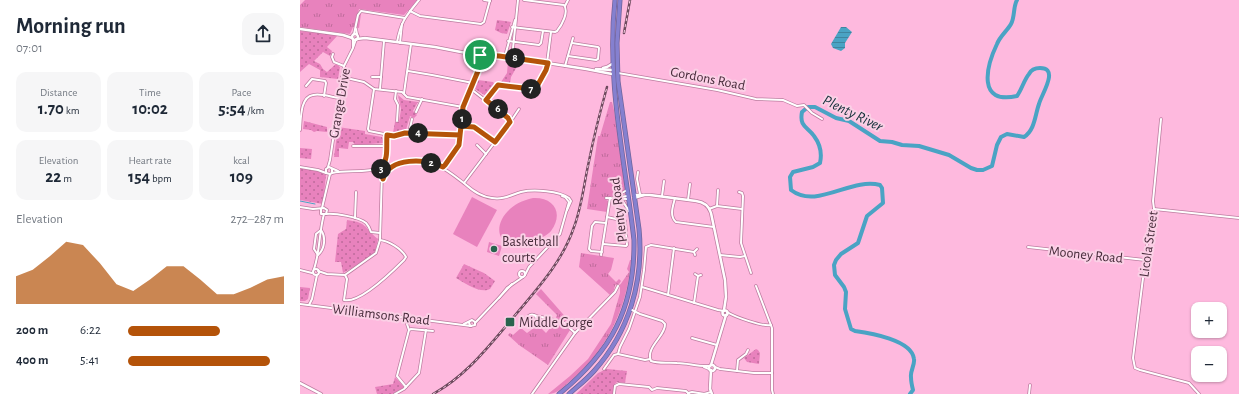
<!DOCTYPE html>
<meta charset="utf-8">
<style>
:root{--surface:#fff;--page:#f6f6f7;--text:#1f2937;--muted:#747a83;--accent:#b45309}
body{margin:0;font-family:"Alegreya Sans",sans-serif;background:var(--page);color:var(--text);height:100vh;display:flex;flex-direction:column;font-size:15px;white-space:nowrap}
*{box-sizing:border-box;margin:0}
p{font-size:13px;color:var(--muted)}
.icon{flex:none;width:22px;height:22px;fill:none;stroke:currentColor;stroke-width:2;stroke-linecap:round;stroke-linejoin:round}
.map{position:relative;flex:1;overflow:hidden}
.panel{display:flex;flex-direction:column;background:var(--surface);width:300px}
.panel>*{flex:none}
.fabs{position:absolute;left:891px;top:302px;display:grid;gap:8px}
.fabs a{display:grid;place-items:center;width:36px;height:36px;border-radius:8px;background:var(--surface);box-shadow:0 1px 3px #0004;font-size:20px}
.pin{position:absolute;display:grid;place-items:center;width:34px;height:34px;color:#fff;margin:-17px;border:2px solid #fff;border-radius:50%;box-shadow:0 1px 4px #0007}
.km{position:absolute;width:20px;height:20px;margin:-10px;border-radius:50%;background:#222;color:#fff;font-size:11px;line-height:20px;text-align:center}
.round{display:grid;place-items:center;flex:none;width:42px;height:42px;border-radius:12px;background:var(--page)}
.overview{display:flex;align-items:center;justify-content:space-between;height:68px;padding:0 16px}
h1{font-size:22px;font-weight:700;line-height:30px}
.stats{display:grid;grid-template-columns:repeat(3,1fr);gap:6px;height:68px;padding:4px 16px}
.stats div{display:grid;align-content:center;border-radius:10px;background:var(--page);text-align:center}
.stats b{font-size:17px;font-weight:700}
.stats small{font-size:11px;font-weight:400}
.stats p{font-size:11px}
.chart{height:112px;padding:8px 16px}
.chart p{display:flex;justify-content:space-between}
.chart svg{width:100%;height:72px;margin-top:4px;fill:var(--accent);opacity:.7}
ul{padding:0 16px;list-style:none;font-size:13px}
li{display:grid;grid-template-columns:64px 48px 1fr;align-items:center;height:30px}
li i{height:10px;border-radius:5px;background:var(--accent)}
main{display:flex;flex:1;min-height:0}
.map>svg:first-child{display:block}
.grass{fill:url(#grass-tufts)}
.park{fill:url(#park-dots)}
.pitch{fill:#e882bd}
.water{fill:url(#water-rules)}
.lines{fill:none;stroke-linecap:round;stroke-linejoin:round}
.stream{stroke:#4aa3c4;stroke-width:1}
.river{stroke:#4aa3c4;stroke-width:4}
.street-casing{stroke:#bd7da0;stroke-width:3.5}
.secondary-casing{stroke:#bd7da0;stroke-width:4}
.highway-casing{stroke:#6f639b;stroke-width:5}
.street{stroke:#fff;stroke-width:2}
.secondary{stroke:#fff;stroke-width:2.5}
.highway{stroke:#8580cf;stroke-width:3.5}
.rail-casing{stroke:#6e4a5e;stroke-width:2.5}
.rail{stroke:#fbd0e6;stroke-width:1;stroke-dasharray:3;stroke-linecap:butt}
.route-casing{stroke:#fff;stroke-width:8}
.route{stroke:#b45309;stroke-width:5}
.poi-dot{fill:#28634d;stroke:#fbd0e6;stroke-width:1.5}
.labels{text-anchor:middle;stroke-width:4;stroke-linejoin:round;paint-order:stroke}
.street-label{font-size:14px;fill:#472c3b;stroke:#fbd0e6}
.poi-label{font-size:14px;fill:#472c3b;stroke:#fbd0e6;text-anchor:start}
.water-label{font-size:15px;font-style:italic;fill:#132f39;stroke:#fbd0e6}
</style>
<main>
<section class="panel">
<div class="overview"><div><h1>Morning run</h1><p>07:01</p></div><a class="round"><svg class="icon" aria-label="share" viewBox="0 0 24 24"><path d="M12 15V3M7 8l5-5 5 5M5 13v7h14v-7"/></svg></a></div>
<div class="stats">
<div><p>Distance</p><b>1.70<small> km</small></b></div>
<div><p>Time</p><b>10:02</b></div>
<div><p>Pace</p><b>5:54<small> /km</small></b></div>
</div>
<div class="stats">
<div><p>Elevation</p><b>22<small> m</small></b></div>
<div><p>Heart rate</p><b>154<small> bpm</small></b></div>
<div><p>kcal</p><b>109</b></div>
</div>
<div class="chart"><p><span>Elevation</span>272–287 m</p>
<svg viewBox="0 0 160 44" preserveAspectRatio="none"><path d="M0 44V27L10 23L20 15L30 6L40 8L50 19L60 32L70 36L80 29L90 21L100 21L110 29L120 38L130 38L140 34L150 29L160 27V44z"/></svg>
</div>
<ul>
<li><b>200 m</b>6:22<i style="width:59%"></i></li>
<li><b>400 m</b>5:41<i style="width:91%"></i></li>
</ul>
</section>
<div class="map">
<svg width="939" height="394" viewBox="0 0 939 394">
<defs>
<pattern id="grass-tufts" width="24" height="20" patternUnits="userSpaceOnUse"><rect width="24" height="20" fill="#e882bd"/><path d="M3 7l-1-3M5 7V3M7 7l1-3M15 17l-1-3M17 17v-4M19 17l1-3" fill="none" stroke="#be6b9b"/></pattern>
<pattern id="park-dots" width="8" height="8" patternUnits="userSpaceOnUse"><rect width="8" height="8" fill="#e882bd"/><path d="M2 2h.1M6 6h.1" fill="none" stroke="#be6b9b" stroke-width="1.8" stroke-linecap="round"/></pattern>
<pattern id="water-rules" width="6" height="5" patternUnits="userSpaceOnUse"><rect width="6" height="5" fill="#4aa3c4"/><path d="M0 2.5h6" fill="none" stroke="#3f85a0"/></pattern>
</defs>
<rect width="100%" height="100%" fill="#feb9de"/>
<g class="grass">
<polygon points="5,0 118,0 104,15 59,9 58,13 61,14 59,28 53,27 50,34 0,27 0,5"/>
<polygon points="310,102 312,102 314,110 325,189 325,191 315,196 306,197 305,199 308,201 307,212 287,209 298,136 300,136"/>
<polygon points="281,253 314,258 311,270 308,274 316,282 319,279 321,281 319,284 315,285 314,290 310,295 279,267"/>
<path d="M330,260H331C328,308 306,352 269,382C262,388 257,394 248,394L270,376L288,359L311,324L320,293V285L329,272L327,269Z"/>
<polygon points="241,289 269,321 269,324 264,321 256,318 257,315 236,294"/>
<polygon points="256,321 263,323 270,330 248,365 219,345 208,335 210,333 213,335 221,328 227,333 238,325 246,333"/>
</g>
<g class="park">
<polygon points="197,20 211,22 207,34 201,33 195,30"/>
<polygon points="0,31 38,35 27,47 32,51 30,56 23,52 14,61 20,64 23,69 27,72 36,64 40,67 38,79 20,77 20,70 9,64 0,72"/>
<polygon points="208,61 219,63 211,77 210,83 201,82 207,73"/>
<polygon points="178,80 193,82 195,86 186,96 175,89"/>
<polygon points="98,95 104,100 118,102 113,111 117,115 114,118 110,116 106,130 93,133 95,122 99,122 101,109"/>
<polygon points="4,121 27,127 27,132 17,131 14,132 11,130 3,129"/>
<polygon points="38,127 65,131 65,134 82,137 84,143 55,145 53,142 49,142 48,149 39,148 39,157 34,157"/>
<polygon points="0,148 12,149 11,159 0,158"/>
<polygon points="0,168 17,171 26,175 23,204 0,200"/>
<path d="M47,220C51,221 56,221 60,223C66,225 71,234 78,239L75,252L59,264L43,273L41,262H35L38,234L46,229Z"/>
<path d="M164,264L184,273L195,281L190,289C180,294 165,283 156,278Z"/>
<polygon points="0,287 10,288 8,299 5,301 0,301"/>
<polygon points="456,349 458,350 460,353 459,364 447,362 444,358"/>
<polygon points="307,369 327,371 325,383 317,382 315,384 313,394 276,394 298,373"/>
<polygon points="95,377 104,387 103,388 92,394 77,394 75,387 93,384"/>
</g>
<g class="pitch">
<polygon points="172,197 197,210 177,247 153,234"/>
<path d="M233,198C254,197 264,213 251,231C248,235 240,238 235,241L236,242C186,259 189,207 233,198Z"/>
<polygon points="189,242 202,246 199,256 187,252"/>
</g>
<polygon class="water" points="541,27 546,27 552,32 545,43 545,48 541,51 533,48 531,44"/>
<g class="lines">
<polyline class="stream" points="0,201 15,204"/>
<path class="river" d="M610,394L613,390C612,386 611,381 611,377C610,371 615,365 614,359C612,340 570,333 555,331L551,329L545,309L546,292L544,287L535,275L534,265L536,260L541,254L558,243L567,216L583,203L582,188L580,185C551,177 517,210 491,190L490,177L493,172L513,167L520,163C522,154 520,144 514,136C508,127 499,127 502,112L508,107H515L536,118L549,121L580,141L592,142L602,145L619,146L649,155L671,168L677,170H683L692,166L697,145L701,137L707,134L724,137C735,130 735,115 739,104C741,95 760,68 740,68C735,68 731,70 729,74C724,80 722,89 717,96C677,105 686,67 697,44C700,36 707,31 711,24C715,17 713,7 717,0"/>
<g class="street-casing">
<g id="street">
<polyline points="184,0 190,1"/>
<polyline points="265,6 268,0"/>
<polyline points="110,11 120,16 181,24 184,22 190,0"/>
<path d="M212,27L255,32L257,31C262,25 269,12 264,5L224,0"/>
<polyline points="56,29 57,34"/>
<polyline points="54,34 58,15 61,11 105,18"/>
<polyline points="53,39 53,47"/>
<polyline points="208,41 239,45 241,43 243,31"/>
<path d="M97,42C101,21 106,16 119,0"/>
<polyline points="100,43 102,24"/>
<polyline points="33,54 32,57 34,62 44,66"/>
<polyline points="205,56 215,20"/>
<polyline points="268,56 296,60 298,59 299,48 298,47 272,43"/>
<polyline points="212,58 218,0"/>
<polyline points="247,63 251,32"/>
<polyline points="265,66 273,38"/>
<polyline points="108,71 132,75 173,83"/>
<polyline points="318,73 417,90 456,99 483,100 497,106 504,105 512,113 522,119"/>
<polyline points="42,77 64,82 74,89 102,92 107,97 163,107"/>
<polyline points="72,77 81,77"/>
<polyline points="6,86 12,79 25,81 26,83 24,96"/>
<polyline points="74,89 68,129 69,131 94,136 105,133 160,135"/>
<polyline points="80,89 84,41"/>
<polyline points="96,91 95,99 98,105 97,121"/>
<polyline points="104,93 111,44"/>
<polyline points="186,100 198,85 232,89 236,88 246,70 248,63"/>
<polyline points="116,112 122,99"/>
<polyline points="211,121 219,109"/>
<polyline points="161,126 177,128 195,142"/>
<path d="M0,130C1,119 0,97 13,95C21,93 31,97 39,98"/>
<polyline points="109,133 112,119"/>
<polyline points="177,145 186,154"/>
<polyline points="53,146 86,146"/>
<polyline points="83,166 87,151 87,135"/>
<polyline points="0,167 18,170 26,173"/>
<polyline points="28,167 30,160 44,66 53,48 56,39"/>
<path d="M86,167V171L82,172L81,171V168L83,166L86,167C94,166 102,163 110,162C135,159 147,170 165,184C173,191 181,197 192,198C203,200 211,195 221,192C234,189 259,191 269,198L271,201L267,210"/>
<polyline points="143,167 159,145 163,107 178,71 180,55"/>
<polyline points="32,169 32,173 30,174 26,173 26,169 29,167 38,171"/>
<polyline points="338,172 337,179 340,194"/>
<path d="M32,173C48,170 65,173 81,168"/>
<polyline points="164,183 210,122 208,118 171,89"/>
<polyline points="439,192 442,193 443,196 441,243 451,273"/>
<polyline points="317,196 327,190"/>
<polyline points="362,196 364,181"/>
<polyline points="306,198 328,199"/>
<polyline points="314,198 327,196"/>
<path d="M375,198C373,206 369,216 376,222L414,227"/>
<polyline points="322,200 329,211"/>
<polyline points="388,200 390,184"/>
<polyline points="417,206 418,190"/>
<polyline points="0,207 13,209 24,208 27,210 26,214 21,214 21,209"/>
<polyline points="22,208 30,174"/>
<polyline points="409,209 417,206 442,209"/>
<polyline points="854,209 851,214 833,358 835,368 840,370 889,383 899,394"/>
<polyline points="854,209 853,201 861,119"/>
<polyline points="854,209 939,218"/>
<path d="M26,214C35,213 59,217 66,223C68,225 70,229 71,232L80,233"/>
<polyline points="55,218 56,192"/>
<path d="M21,230C26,237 25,249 18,255L14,249L16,234Z"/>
<polyline points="303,244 326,246 327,245 325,221 307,217"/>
<polyline points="728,247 845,260"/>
<polyline points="302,252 291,251 289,249 292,226 295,222 306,223"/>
<polyline points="301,255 310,198"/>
<polyline points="395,255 394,252 397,249"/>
<polyline points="420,255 440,257 445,256"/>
<circle cx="16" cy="272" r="3"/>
<path d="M14,269C20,252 19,232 24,214"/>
<polyline points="0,270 12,273"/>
<polyline points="18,271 27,274 45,275 76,253 80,240 82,172"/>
<circle cx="222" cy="274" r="3"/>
<polyline points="395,274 398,276 401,275"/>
<path d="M45,275L47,279L44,300C60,304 93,271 104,260L106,257C102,249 89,241 80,240"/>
<polyline points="225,275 229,267 260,234 269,202 265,197 262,196"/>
<polyline points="456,286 472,328 472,390 473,394"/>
<polyline points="342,287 418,310 424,311"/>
<polyline points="368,295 374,248"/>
<polyline points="199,298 207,288 223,277"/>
<polyline points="394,303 398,276"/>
<polyline points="0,304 171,326"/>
<polyline points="9,305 12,299 17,275"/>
<path d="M330,309L340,314L362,321L365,324C366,336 345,347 351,361C359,364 369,362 377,363C388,363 398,367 410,366"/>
<path d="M427,312C435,317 463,327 471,325"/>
<circle cx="232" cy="319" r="4.5"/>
<polyline points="233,315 263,322 275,333"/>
<polyline points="105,318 109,330 97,376 106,387"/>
<polyline points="237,321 246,319"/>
<polyline points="175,323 212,284"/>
<polyline points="164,324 172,320 175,322 175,325 170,326 169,322"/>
<polyline points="109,330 111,329 133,331"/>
<polyline points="392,338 417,345"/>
<polyline points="318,354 345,360 350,359"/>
<polyline points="404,367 409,369"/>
<polyline points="415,367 420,369 454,373 472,373"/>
<polyline points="304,369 314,355 318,354 320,347 329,329 340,297 344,270 346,247 351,245 394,252"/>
<polyline points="437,371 438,360 446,354 448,350"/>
<polyline points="388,393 392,392 405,394"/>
<polyline points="95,394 104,389 119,373 126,330"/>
<polyline points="232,394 275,333 315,292 318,286"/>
<polyline points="314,394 315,386 319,384 349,387 352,390 357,388 386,391 389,394"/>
<polyline points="404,394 411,392"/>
<polyline points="729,394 730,385"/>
</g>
</g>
<g class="secondary-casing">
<g id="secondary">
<polyline points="0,29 43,35 52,38"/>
<circle cx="55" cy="37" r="3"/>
<polyline points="57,39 65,38 135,47 166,53 202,56 286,69 312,74"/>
<polyline points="303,68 307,67 312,64"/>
<polyline points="296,69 312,70"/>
<path d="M334,195H350L396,201C404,202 409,206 411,213L425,280L426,297L424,310"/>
<polyline points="334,198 344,195"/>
<circle cx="425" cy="313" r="2.5"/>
<circle cx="412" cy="368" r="3"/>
<polyline points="411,365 426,315"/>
<polyline points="411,370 410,389 412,394"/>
<polyline points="0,383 21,394"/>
</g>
</g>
<g class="highway-casing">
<g id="highway">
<path d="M259,394C311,352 335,308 334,240C325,160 306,81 315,0"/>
<path d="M269,394C278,386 286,380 294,371C329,332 344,281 339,229L318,81L317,43L320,0"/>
</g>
</g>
<use href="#street" class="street"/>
<use href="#secondary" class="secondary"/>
<use href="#highway" class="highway"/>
<g class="rail-casing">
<g id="rail">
<polyline points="324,33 330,0"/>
<path d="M133,394C166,376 188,347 212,319C236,290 262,263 274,227C282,206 284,183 289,161C294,136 300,112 307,87"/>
</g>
</g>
<use href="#rail" class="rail"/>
</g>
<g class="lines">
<g class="route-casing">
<path id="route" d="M180,55L178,71L163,107L159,145L145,165L143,167C126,159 90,156 83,179L81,168C89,159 86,146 87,135L94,136L105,133L160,135L161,126L174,127L195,142L210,122L208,118L186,100L198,85L232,89L236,88L246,70L248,63L199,56L180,55"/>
</g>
<use href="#route" class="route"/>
</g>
<g class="poi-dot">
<circle cx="194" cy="249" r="4"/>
<rect x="205" y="317" width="10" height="10" rx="2"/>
</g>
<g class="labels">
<g class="street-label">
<text transform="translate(408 78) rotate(11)" y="5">Gordons Road</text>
<text transform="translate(39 103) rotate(-80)" y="5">Grange Drive</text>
<text transform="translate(318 210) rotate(-97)" y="5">Plenty Road</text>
<text transform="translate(848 244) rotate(-82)" y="5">Licola Street</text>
<text transform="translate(786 254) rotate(6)" y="5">Mooney Road</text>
<text transform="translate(81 314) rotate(7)" y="5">Williamsons Road</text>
</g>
<g class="poi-label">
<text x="202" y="246">Basketball<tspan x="202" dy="16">courts</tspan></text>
<text x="219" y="327">Middle Gorge</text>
</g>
<g class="water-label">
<text transform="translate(553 113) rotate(26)" y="5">Plenty River</text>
</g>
</g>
</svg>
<div class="fabs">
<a>+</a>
<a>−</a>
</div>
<div class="pin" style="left:180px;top:55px;background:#1e9e55"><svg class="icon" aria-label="arrive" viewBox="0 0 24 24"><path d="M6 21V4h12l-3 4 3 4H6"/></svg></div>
<b class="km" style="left:162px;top:119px">1</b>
<b class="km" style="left:131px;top:163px">2</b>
<b class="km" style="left:81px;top:169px">3</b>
<b class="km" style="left:118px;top:133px">4</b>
<b class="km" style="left:198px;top:109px">6</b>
<b class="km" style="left:231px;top:89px">7</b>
<b class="km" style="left:215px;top:58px">8</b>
</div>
</main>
